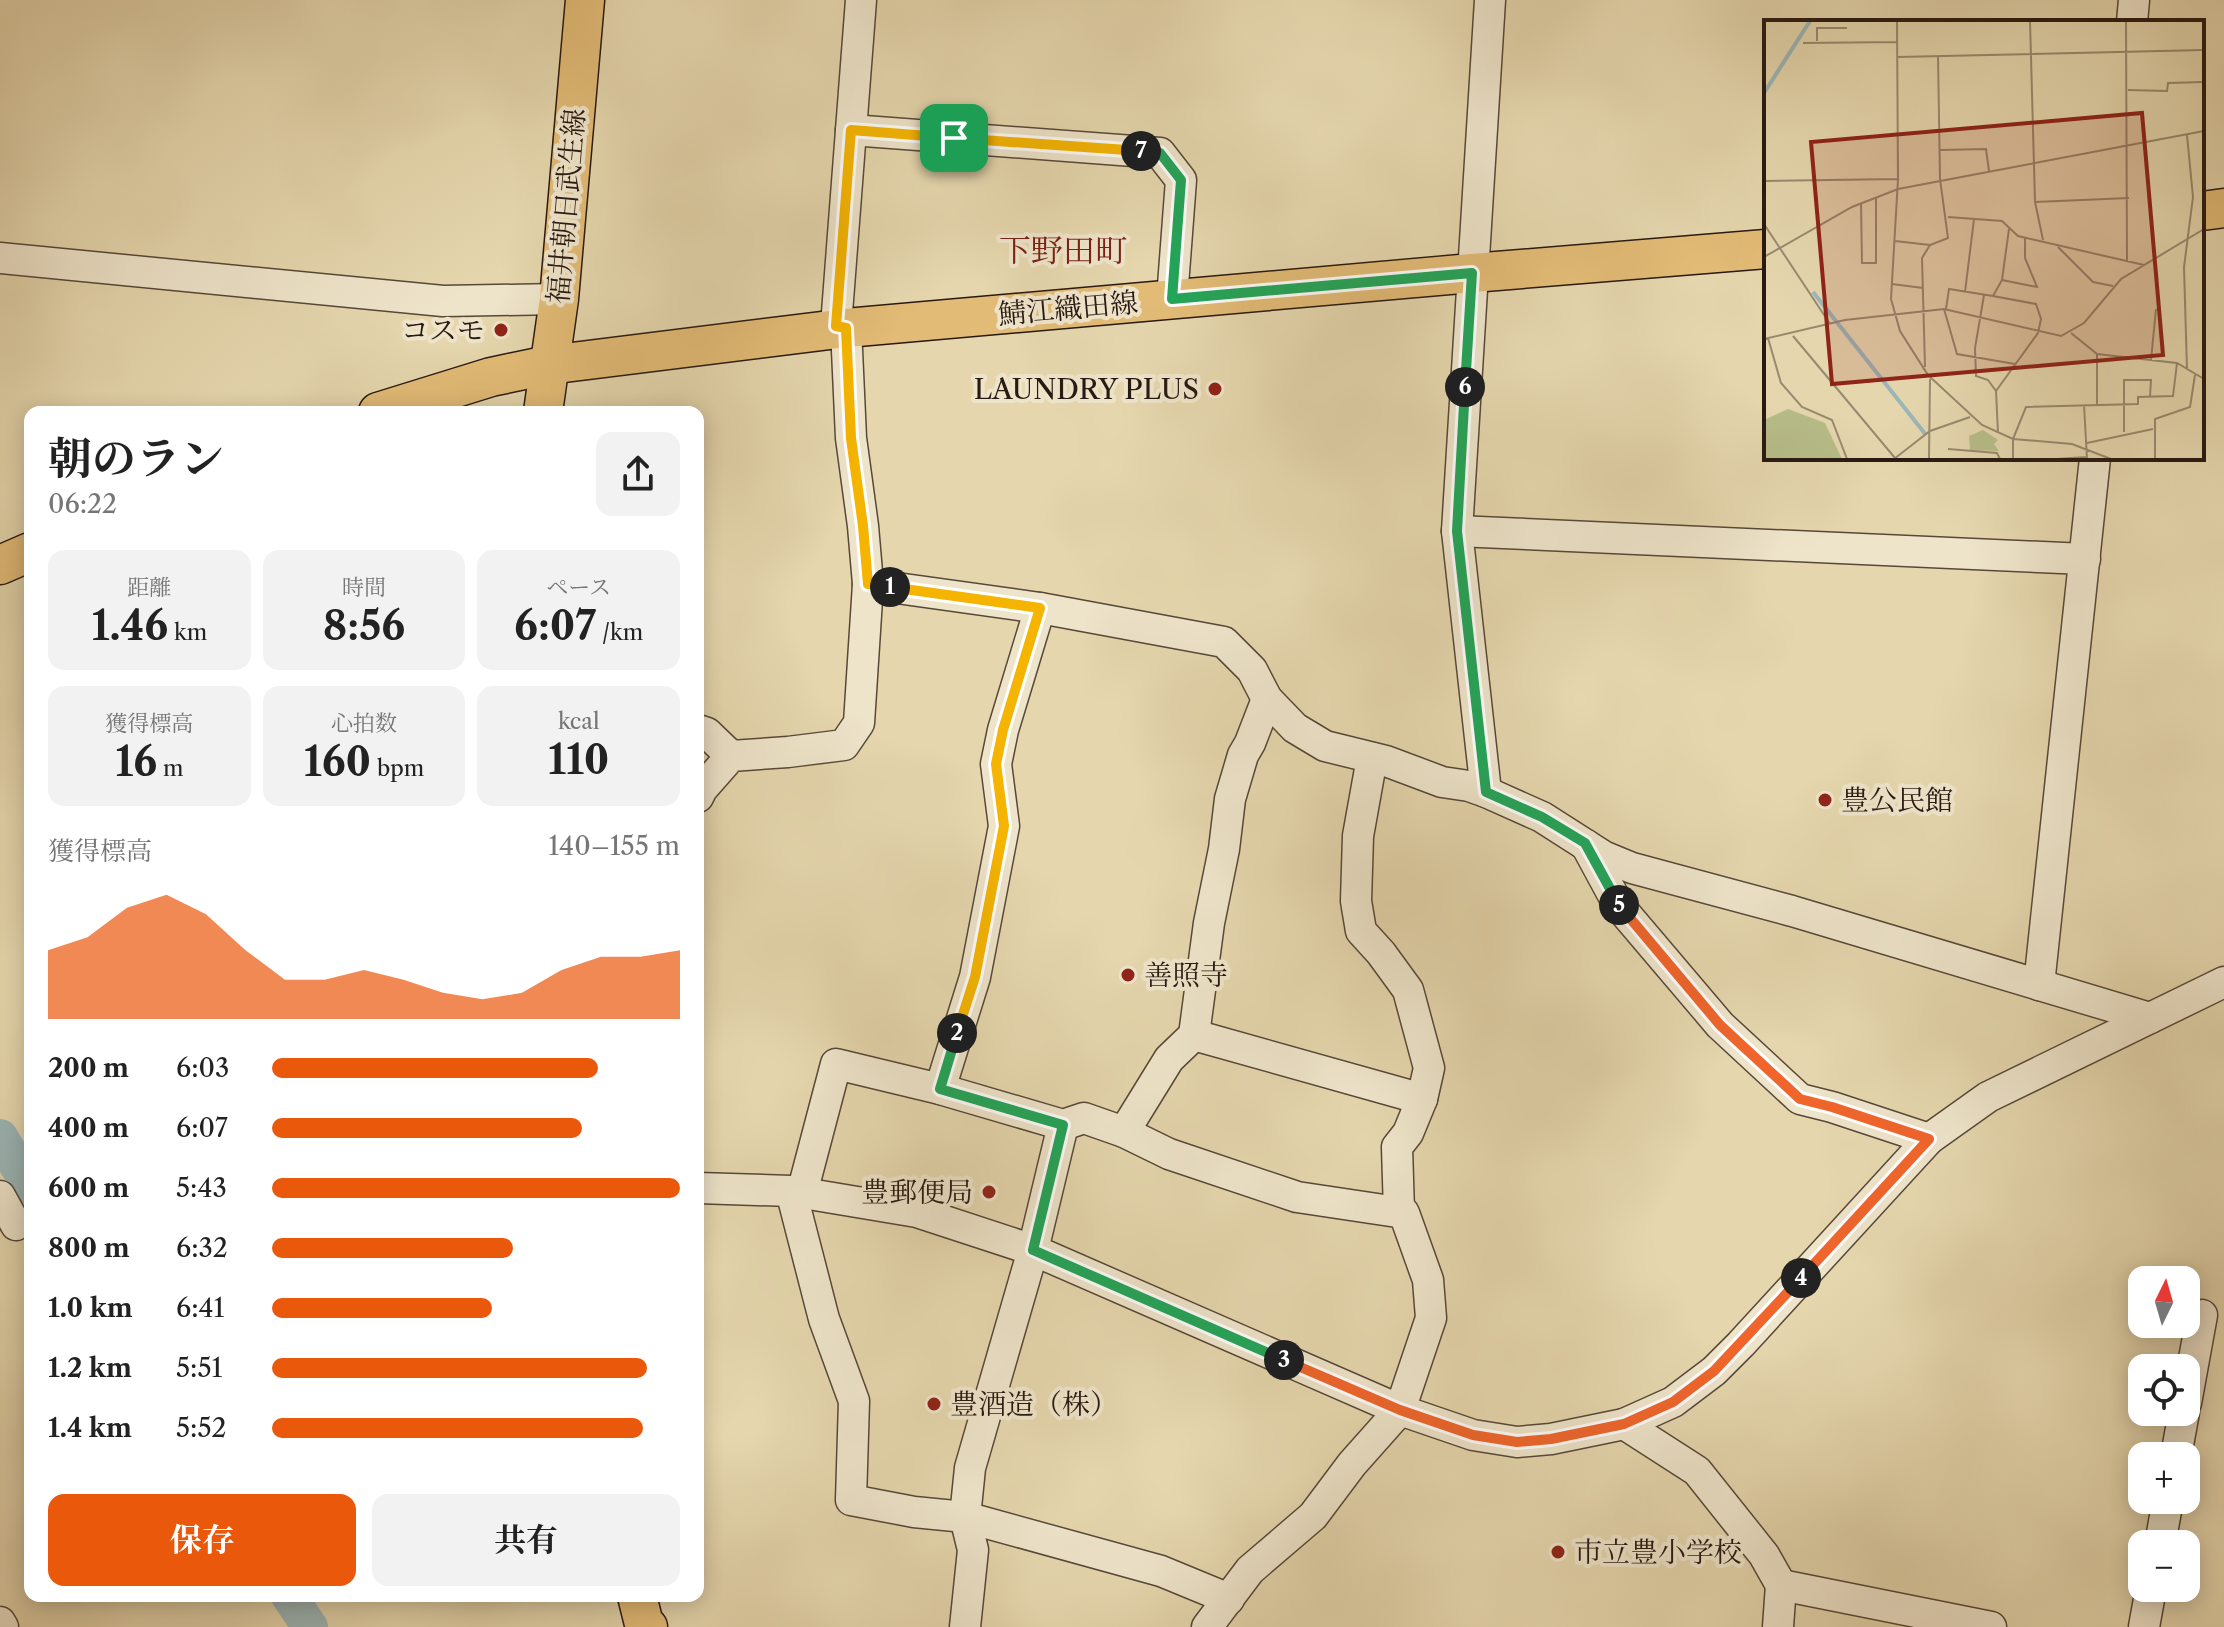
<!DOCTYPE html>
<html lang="ja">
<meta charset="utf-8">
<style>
:root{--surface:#fff;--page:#f2f2f2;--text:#222;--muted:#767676;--accent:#ea580c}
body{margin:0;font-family:"Libre Caslon Text","Noto Serif JP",serif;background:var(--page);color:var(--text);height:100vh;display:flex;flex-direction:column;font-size:30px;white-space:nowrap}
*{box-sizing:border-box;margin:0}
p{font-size:26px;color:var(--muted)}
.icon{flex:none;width:44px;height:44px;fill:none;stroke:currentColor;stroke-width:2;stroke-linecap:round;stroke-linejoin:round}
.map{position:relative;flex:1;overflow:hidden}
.panel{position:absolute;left:24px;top:406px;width:680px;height:1196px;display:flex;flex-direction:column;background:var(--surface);border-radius:16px;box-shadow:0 4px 20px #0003}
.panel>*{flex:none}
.needle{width:52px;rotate:5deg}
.buttons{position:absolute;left:2128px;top:1266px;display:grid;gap:16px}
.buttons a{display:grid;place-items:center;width:72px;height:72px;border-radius:16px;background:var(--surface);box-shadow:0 4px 20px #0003;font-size:40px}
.pin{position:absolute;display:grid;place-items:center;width:68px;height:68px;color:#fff;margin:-34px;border-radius:16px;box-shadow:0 4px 12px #0006}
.km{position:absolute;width:40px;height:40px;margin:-20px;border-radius:50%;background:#222;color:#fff;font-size:22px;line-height:40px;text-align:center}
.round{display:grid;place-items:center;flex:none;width:84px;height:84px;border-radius:16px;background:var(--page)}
.headline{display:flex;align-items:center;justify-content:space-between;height:136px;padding:0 24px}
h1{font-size:44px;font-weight:700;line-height:60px}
.figures{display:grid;grid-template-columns:repeat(3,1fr);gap:12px;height:136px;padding:8px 24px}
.figures div{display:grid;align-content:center;border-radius:16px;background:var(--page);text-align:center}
.figures b{font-size:40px;font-weight:700}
.figures small{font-size:22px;font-weight:400}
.figures p{font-size:22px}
.chart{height:224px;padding:16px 24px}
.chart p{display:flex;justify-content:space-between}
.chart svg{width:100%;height:144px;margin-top:8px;fill:var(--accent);opacity:.7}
.cta{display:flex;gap:16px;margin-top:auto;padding:16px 24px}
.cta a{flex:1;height:92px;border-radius:16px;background:var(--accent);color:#fff;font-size:32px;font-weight:700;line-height:92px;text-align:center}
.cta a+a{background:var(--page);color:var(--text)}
ul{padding:0 24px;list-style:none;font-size:26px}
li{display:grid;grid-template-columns:128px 96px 1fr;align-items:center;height:60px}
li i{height:20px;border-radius:10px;background:var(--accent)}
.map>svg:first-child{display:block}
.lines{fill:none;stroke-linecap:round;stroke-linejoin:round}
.river{stroke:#9cb6b7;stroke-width:36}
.minor-casing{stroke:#574838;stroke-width:33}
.major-casing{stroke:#281911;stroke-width:41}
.minor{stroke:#eee4ca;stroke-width:30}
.major{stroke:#e2bb76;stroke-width:38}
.split-1-casing{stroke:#fff;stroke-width:16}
.split-2-casing{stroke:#fff;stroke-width:16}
.split-3-casing{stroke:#fff;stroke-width:16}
.split-4-casing{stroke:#fff;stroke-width:16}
.split-5-casing{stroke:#fff;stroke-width:16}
.split-6-casing{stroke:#fff;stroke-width:16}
.split-7-casing{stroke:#fff;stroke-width:16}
.split-8-casing{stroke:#fff;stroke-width:16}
.split-1{stroke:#f5b400;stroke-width:10}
.split-2{stroke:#f5b400;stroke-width:10}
.split-3{stroke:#22a559;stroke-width:10}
.split-4{stroke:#f0652b;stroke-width:10}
.split-5{stroke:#f0652b;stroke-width:10}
.split-6{stroke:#22a559;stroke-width:10}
.split-7{stroke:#22a559;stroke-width:10}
.split-8{stroke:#f5b400;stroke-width:10}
.poi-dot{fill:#8f2418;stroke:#eee4ca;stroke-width:3}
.labels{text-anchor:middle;stroke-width:8;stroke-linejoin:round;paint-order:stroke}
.street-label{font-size:28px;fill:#281911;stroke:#eee4ca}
.poi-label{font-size:28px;fill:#281911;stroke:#eee4ca;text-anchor:start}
.quarter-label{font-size:32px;fill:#7a1f14;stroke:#eee4ca}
.inset-river{fill:none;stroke:#9cb6b7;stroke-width:4}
.inset-road{fill:none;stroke:#998a6f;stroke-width:2}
.view{fill:#8f2418;fill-opacity:0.15;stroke:#8f2418;stroke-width:4}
.inset-edge{fill:none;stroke:#281911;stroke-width:4}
</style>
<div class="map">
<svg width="2224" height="1627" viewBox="0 0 2224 1627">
<rect width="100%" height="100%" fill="#e5d6ad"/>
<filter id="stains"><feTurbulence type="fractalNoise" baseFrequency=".0025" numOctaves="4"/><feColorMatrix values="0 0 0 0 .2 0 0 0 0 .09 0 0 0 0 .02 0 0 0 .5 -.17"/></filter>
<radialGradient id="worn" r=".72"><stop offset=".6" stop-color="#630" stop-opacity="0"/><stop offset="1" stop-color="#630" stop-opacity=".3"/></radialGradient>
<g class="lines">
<g class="river">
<polyline points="0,1137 30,1187"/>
<polyline points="289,1596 310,1627"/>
</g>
<g class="minor-casing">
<g id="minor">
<polyline points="2132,22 2134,0"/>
<polyline points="851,130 1160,153 1181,180 1172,299"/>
<polyline points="0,258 443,301 559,299"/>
<polyline points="1457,531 2085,559"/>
<polyline points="868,584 1040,608 1224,642 1252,670 1267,699 1295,728 1325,746 1386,761 1442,782 1469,786 1486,792 1542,817 1603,856 1632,868 1792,911 2150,1018"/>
<polyline points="698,730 707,733 731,756"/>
<polyline points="1486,792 1457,531 1490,0"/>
<polyline points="698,797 702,789 731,756 788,752 844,745 859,723 868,584 863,526 851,438 846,328 836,326 861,0"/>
<polyline points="1586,845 1619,906 1720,1025 1800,1099 1832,1107 1929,1139"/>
<polyline points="2039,985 2095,458"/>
<polyline points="1194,1035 1422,1099 1429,1068 1408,990 1381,953 1361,931 1356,901 1358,836 1372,758"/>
<polyline points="940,1089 975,977 1004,826 996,764 1003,730 1040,608"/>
<polyline points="698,1188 791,1191 917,1212 1033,1250 1400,1410 1473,1435 1517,1442 1551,1439 1624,1424 1673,1402 1714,1371 1741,1344 1929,1139 1988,1097 2224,982"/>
<polyline points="791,1191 824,1319 854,1401 851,1500 914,1512 965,1517 1161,1571 1229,1599"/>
<polyline points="802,1193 836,1064 940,1089 1063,1125 1084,1118 1124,1132"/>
<polyline points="0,1196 16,1225"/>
<polyline points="1399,1212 1397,1147 1408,1133 1422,1099"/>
<polyline points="2186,1403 2202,1315"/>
<polyline points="1624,1424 1697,1471 1764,1555 1781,1585 1778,1627"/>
<polyline points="2176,1456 2184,1412"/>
<polyline points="2160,1544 2168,1500"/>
<polyline points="1781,1585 1991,1627"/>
<polyline points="0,1622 3,1627"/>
<polyline points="965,1627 973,1550 965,1517 970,1468 1033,1250 1063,1125"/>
<polyline points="1207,1627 1250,1570 1313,1516 1352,1464 1400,1410 1431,1318 1428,1280 1404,1213 1297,1197 1169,1154 1124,1132 1169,1059 1194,1035 1209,923 1224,849 1230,799 1243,755 1250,743 1267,699"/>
<polyline points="2144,1627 2151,1588"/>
</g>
</g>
<g class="major-casing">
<g id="major">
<polyline points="2202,211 2224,208"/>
<polyline points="378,412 491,377 548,365 846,328 1472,273 1766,249"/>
<polyline points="543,412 559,299 585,0"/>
<polyline points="0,565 30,552"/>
<polyline points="637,1596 644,1624 648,1627"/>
</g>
</g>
<use href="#minor" class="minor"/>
<use href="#major" class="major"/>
</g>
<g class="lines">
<g class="split-1-casing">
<polyline id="split-1" points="890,587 868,584 863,526 851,438 846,328 836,326 851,130 954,138"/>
</g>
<g class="split-2-casing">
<polyline id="split-2" points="890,587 1040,608 1003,730 996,764 1004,826 975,977 957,1033"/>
</g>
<g class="split-3-casing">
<polyline id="split-3" points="957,1033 940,1089 1063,1125 1033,1250 1284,1360"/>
</g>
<g class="split-4-casing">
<polyline id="split-4" points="1284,1360 1400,1410 1473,1435 1517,1442 1551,1439 1624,1424 1673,1402 1714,1371 1801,1278"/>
</g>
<g class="split-5-casing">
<polyline id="split-5" points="1619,905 1720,1025 1800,1099 1832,1107 1929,1139 1801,1278"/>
</g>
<g class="split-6-casing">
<polyline id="split-6" points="1465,387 1457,531 1486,792 1542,817 1585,843 1619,905"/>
</g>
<g class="split-7-casing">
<polyline id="split-7" points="1141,151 1160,153 1181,180 1172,299 1472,273 1465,387"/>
</g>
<g class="split-8-casing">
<polyline id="split-8" points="954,138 1141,151"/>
</g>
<use href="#split-1" class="split-1"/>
<use href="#split-2" class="split-2"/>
<use href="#split-3" class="split-3"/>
<use href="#split-4" class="split-4"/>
<use href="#split-5" class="split-5"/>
<use href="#split-6" class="split-6"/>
<use href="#split-7" class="split-7"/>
<use href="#split-8" class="split-8"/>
</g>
<g class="poi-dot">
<circle cx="501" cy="330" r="8"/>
<circle cx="1215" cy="389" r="8"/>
<circle cx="1825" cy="800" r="8"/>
<circle cx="1128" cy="975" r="8"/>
<circle cx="989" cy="1192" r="8"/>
<circle cx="934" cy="1404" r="8"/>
<circle cx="1558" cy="1552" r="8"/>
</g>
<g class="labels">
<g class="street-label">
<text transform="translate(566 206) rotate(-85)" y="10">福井朝日武生線</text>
<text transform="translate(1068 308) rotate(-5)" y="10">鯖江織田線</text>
</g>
<g class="poi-label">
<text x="485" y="340" text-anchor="end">コスモ</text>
<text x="1199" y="399" text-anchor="end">LAUNDRY PLUS</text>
<text x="1841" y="810">豊公民館</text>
<text x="1144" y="985">善照寺</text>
<text x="973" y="1202" text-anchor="end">豊郵便局</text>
<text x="950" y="1414">豊酒造（株）</text>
<text x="1574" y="1562">市立豊小学校</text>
</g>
<g class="quarter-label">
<text x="1063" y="262">下野田町</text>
</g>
</g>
<g transform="translate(1764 20)">
<rect width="440" height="440" fill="#e5d6ad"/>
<path d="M24,389L61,403L78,439H0V400ZM219,410L234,420L230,424L235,431L206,430L205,416Z" fill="#b7bd88"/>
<path class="inset-river" d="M0,73L46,1M49,272L162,415"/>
<path class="inset-road" d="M133,1L134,159L127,279L136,311L164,355L218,405L249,419L308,424L347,439M266,1L271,182L279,220M362,1L363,242M53,21V8H83M39,23L133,22M134,37L440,30M364,70L403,71L404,63L440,62M423,115L429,177L420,247L423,349M176,130L222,129L225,151M0,161L134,159M271,182L365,178M97,183L98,243H112V177M184,197L238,201L254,216L380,245M0,204L66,304M131,221L166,225M294,227L329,262L349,266M0,237L88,187L134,169L440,111M238,260L273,267L261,238V217M128,264L159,268M201,272L210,199M220,275L211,328L212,356L224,360L232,371M180,289L193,334L251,344M182,289L185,269L229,276M307,313L333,334V385M29,316L131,438M4,318L17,363L38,387L68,400L83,439M0,319L81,300L180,289L297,316L320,303L357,259L440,209M333,334L413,343L440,359M387,340L392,289M161,347L158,238L166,225L184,218L176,159L174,36M320,385L323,439M360,412V360H387L386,377M234,413L232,371L274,313L277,299L272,284L229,276L238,260L245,209M323,423L389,409M184,429L233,433L236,439M130,439L166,411L206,397M165,439L166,359M249,439V419L262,387L374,384V377L409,376L413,343M292,439L323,437M391,439V399L426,387L431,355"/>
<path class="view" d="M378,93L399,335L68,364L47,122Z"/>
<rect width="440" height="440" class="inset-edge"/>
</g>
<rect width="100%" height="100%" filter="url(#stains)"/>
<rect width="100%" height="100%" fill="url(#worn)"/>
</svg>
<div class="buttons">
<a><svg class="needle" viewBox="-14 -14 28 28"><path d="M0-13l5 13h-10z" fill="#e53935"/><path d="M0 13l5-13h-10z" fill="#767676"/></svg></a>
<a><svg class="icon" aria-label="locate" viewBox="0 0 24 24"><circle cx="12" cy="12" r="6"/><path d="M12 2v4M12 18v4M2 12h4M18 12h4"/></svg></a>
<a>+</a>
<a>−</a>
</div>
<div class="pin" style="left:954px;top:138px;background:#1e9e55"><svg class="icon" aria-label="arrive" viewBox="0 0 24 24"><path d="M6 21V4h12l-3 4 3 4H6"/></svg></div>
<b class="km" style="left:890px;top:587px">1</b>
<b class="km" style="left:957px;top:1033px">2</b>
<b class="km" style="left:1284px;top:1360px">3</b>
<b class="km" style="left:1801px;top:1278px">4</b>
<b class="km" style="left:1619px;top:905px">5</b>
<b class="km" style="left:1465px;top:387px">6</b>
<b class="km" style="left:1141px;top:151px">7</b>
<section class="panel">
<div class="headline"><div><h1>朝のラン</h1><p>06:22</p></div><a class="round"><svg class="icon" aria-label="share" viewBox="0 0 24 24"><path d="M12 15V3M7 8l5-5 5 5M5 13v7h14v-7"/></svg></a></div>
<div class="figures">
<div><p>距離</p><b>1.46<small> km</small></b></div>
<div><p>時間</p><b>8:56</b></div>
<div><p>ペース</p><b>6:07<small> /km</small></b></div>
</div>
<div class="figures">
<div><p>獲得標高</p><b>16<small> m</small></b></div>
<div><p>心拍数</p><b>160<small> bpm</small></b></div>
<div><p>kcal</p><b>110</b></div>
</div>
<div class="chart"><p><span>獲得標高</span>140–155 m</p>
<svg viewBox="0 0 160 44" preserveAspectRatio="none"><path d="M0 44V23L10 19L20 10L30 6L40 12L50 23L60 32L70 32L80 29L90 32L100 36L110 38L120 36L130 29L140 25L150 25L160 23V44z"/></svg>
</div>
<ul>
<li><b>200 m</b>6:03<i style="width:80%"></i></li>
<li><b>400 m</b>6:07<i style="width:76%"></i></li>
<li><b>600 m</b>5:43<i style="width:100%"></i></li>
<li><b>800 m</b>6:32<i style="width:59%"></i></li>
<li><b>1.0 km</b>6:41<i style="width:54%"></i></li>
<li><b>1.2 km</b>5:51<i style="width:92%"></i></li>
<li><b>1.4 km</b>5:52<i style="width:91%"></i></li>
</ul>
<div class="cta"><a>保存</a><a>共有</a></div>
</section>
</div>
